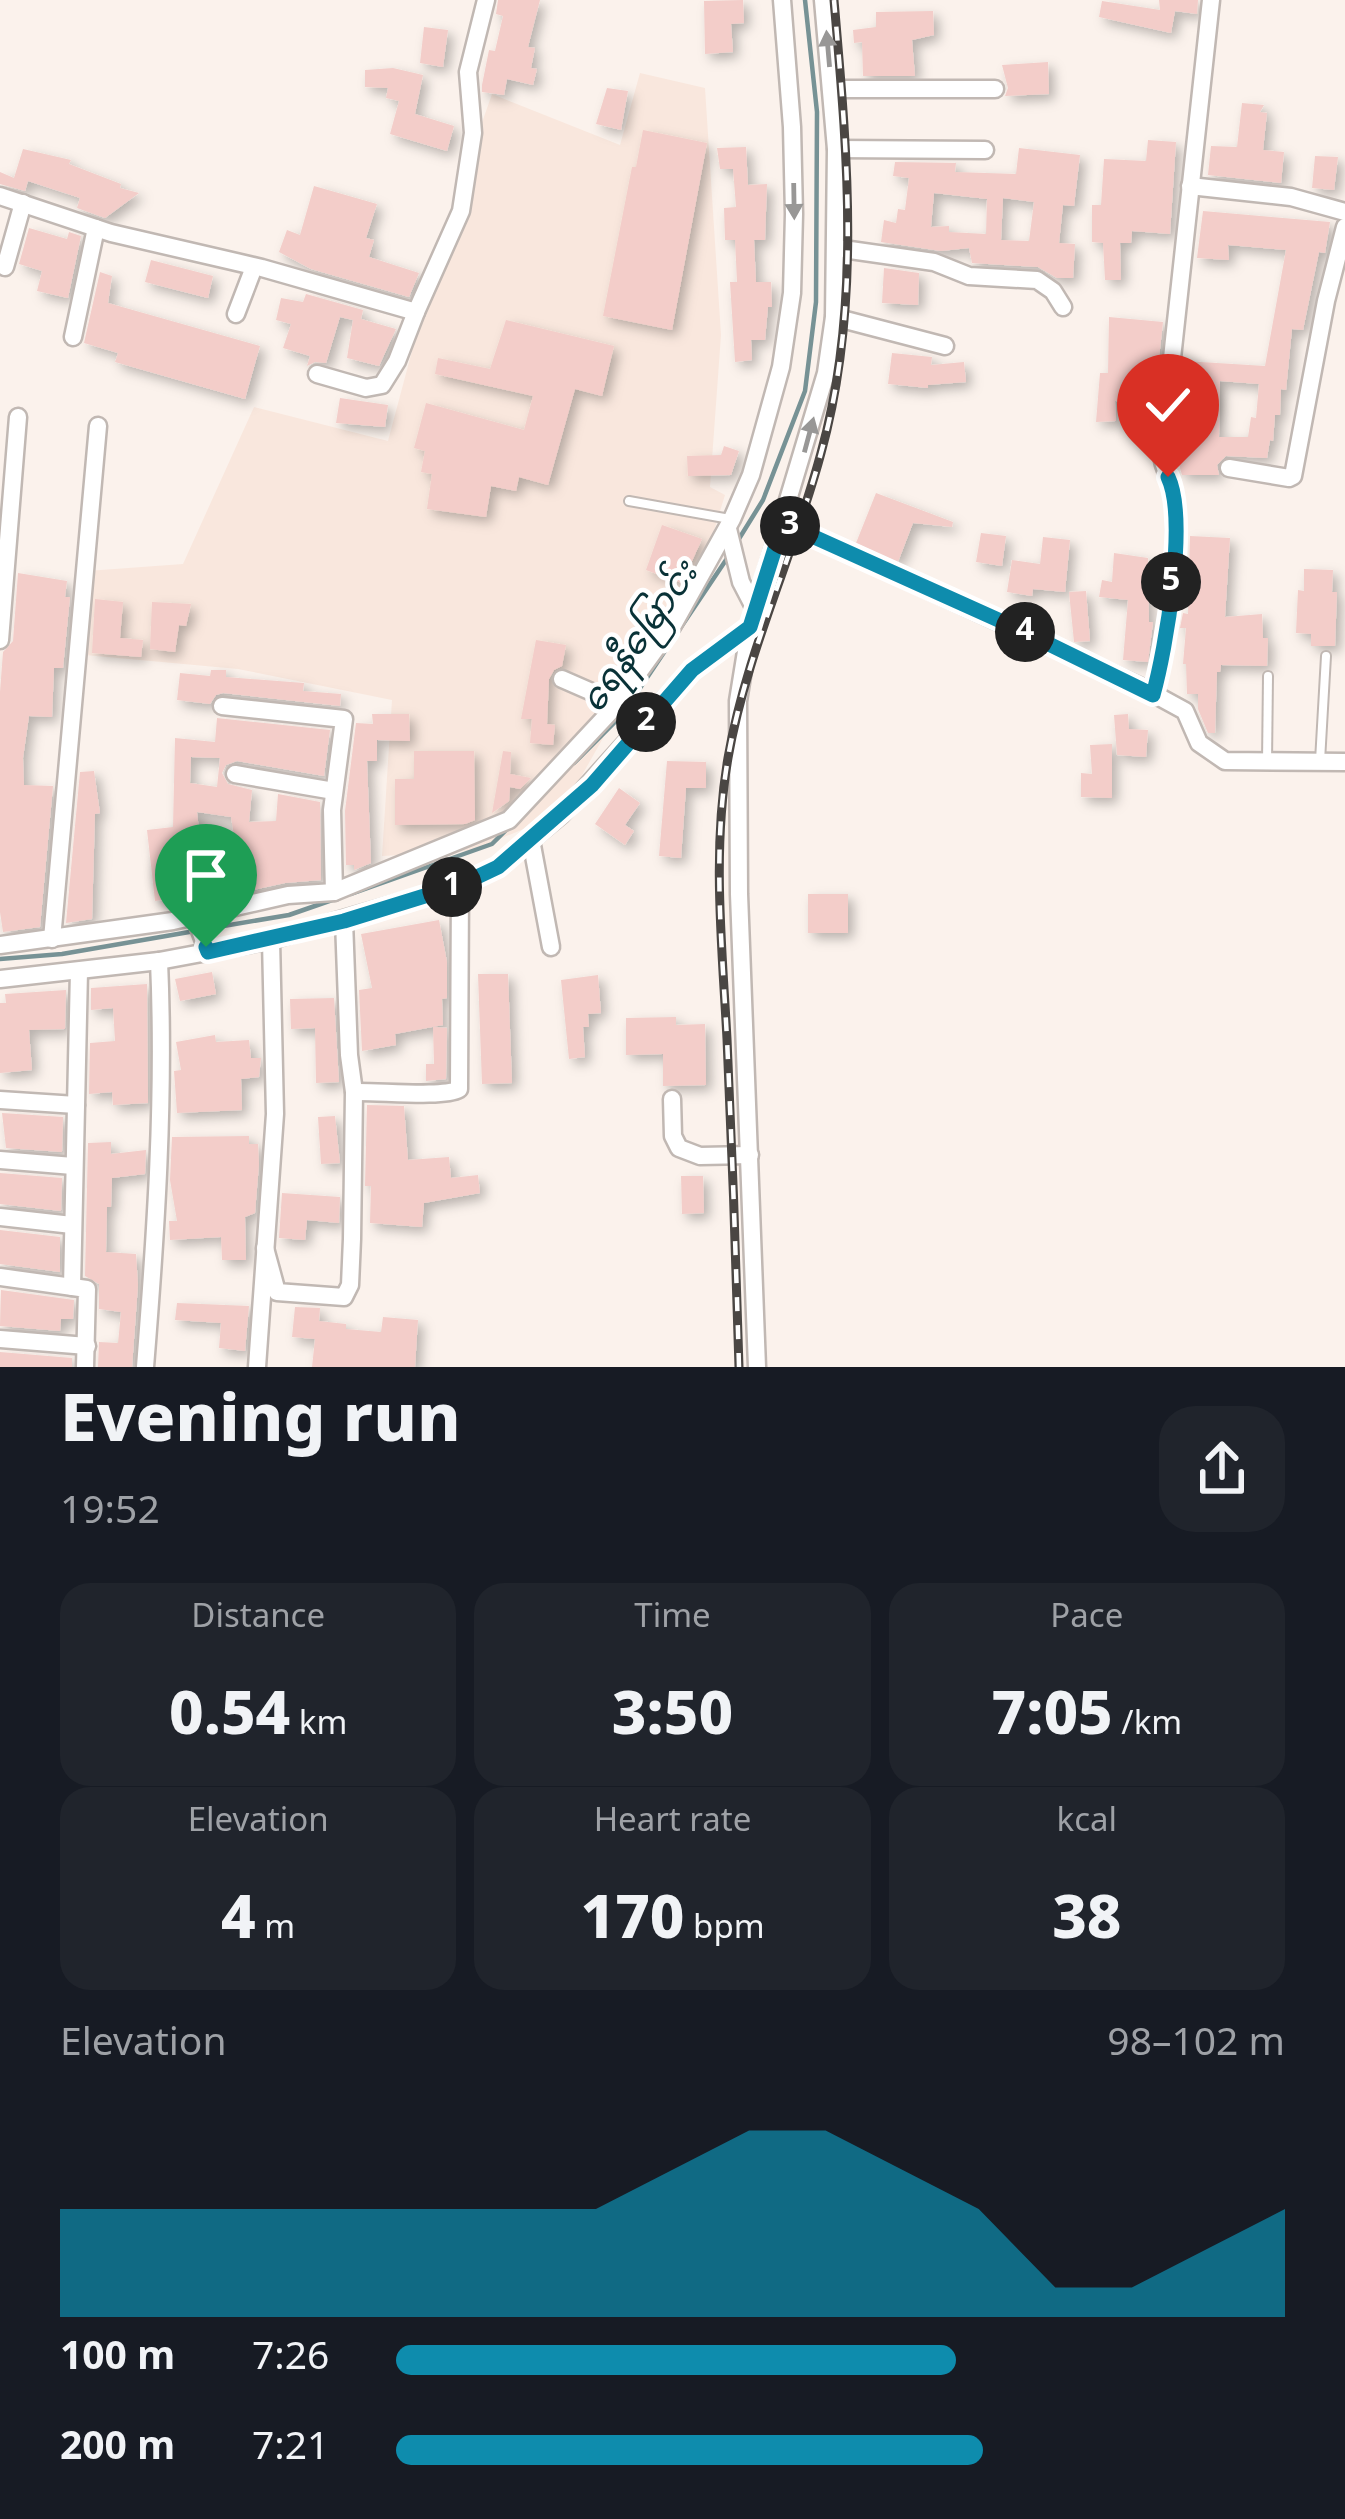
<!DOCTYPE html>
<meta charset="utf-8">
<style>
:root{--surface:#171b24;--page:#20242c;--text:#f1f3f6;--muted:#9ea1a6;--accent:#0e8cad}
body{margin:0;font-family:Georgia,"Noto Sans Myanmar",serif;background:var(--page);color:var(--text);height:100vh;display:flex;flex-direction:column;font-size:45px;white-space:nowrap}
*{box-sizing:border-box;margin:0}
p{font-size:39px;color:var(--muted)}
.icon{flex:none;width:66px;height:66px;fill:none;stroke:currentColor;stroke-width:2;stroke-linecap:round;stroke-linejoin:round}
.map{position:relative;height:1367px;overflow:hidden}
.drawer{display:flex;flex-direction:column;background:var(--surface);flex:1}
.drawer>*{flex:none}
.pin{position:absolute;display:grid;place-items:center;width:102px;height:102px;color:#fff;margin:-123px -51px;border-radius:50% 50% 50% 0;rotate:-45deg;box-shadow:0 0 12px #0007}
.pin .icon{rotate:45deg}
.km{position:absolute;width:60px;height:60px;margin:-30px;border-radius:50%;background:#222;color:#fff;font-size:33px;line-height:60px;text-align:center}
.round{display:grid;place-items:center;flex:none;width:126px;height:126px;border-radius:36px;background:var(--page)}
.headline{display:flex;align-items:center;justify-content:space-between;height:204px;padding:0 60px}
h1{font-size:66px;font-weight:800;line-height:90px}
.metrics{display:grid;grid-template-columns:repeat(3,1fr);gap:18px;height:204px;padding:12px 60px}
.metrics div{display:grid;align-content:center;border-radius:30px;background:var(--page);text-align:center}
.metrics b{font-size:60px;font-weight:800}
.metrics small{font-size:33px;font-weight:400}
.metrics p{font-size:33px}
.chart{height:336px;padding:24px 60px}
.chart p{display:flex;justify-content:space-between}
.chart svg{width:100%;height:216px;margin-top:12px;fill:var(--accent);opacity:.7}
ul{padding:0 60px;list-style:none;font-size:39px}
li{display:grid;grid-template-columns:192px 144px 1fr;align-items:center;height:90px}
li i{height:30px;border-radius:15px;background:var(--accent)}
.map>svg:first-child{display:block}
.built{fill:#f9e7dd}
.lines{fill:none;stroke-linecap:round;stroke-linejoin:round}
.stream{stroke:#779295;stroke-width:4.5}
.building{fill:#f3cdc9;fill-rule:evenodd;filter:url(#shadow)}
.lane-casing{stroke:#c1b8b3;stroke-width:12}
.street-casing{stroke:#c1b8b3;stroke-width:21}
.lane{stroke:#fff;stroke-width:8}
.street{stroke:#fff;stroke-width:16}
.rail-casing{stroke:#4a4643;stroke-width:9}
.rail{stroke:#fff;stroke-width:4.5;stroke-dasharray:14;stroke-linecap:butt}
.oneway{fill:#989796}
.route-casing{stroke:#fff;stroke-width:24}
.route{stroke:#0e8cad;stroke-width:15}
.labels{text-anchor:middle;stroke-width:9;stroke-linejoin:round;paint-order:stroke}
.water-label{font-size:36px;font-style:italic;fill:#093237;stroke:#fff}
</style>
<div class="map">
<svg width="1345" height="1367" viewBox="0 0 1345 1367">
<defs>
<filter id="shadow"><feDropShadow dx="5.5" dy="5.5" stdDeviation="6" flood-color="#0004"/></filter>
</defs>
<rect width="100%" height="100%" fill="#fbf2ec"/>
<polygon class="built" points="640,73 705,88 721,335 710,487 725,495 692,602 624,701 560,814 470,851 382,856 392,700 238,669 85,655 87,571 183,564 254,407 388,441 444,231 492,94 620,145"/>
<g class="lines">
<g class="stream">
<polyline points="737,542 763,500 805,391 816,302 817,112 805,0"/>
<polyline points="574,763 622,715 728,557"/>
<polyline points="351,894 492,844 510,826"/>
<polyline points="206,929 289,915 335,899"/>
<polyline points="0,959 62,954 195,931"/>
</g>
</g>
<g class="building">
<polygon points="498,0 540,0 528,47 535,48 531,68 537,69 533,85 507,79 504,95 482,92 482,85 489,50 495,51 503,16 496,14"/>
<polygon points="743,0 744,23 731,24 733,52 705,54 704,1"/>
<polygon points="1159,0 1198,0 1197,14 1175,11 1171,33 1099,17 1102,1 1160,10"/>
<polygon points="933,11 934,35 912,40 915,76 863,76 862,42 854,43 853,30 876,27 876,12"/>
<polygon points="424,27 448,30 443,67 420,63"/>
<polygon points="1048,62 1049,94 1005,96 1008,88 1002,65"/>
<polygon points="393,68 423,75 415,114 454,126 447,151 390,134 399,101 386,98 388,88 365,87 365,70"/>
<polygon points="607,88 628,91 621,130 596,124"/>
<polygon points="1242,103 1264,105 1260,112 1267,113 1263,150 1284,152 1281,183 1208,175 1211,146 1237,147"/>
<polygon points="643,130 707,143 672,330 603,316 632,167 636,167"/>
<polygon points="1148,140 1176,142 1170,234 1132,231 1131,243 1120,243 1121,280 1105,280 1103,243 1092,242 1092,205 1101,205 1104,159 1146,161"/>
<polygon points="746,147 748,185 767,184 765,240 754,240 756,282 771,282 772,307 768,307 765,340 751,340 752,360 735,362 730,282 737,282 735,240 725,240 724,208 736,207 733,169 720,169 717,148"/>
<path d="M1019,148L1080,155L1074,206L1063,205L1059,243L1075,244L1073,278H1057L1038,267L972,263L969,248L941,251L881,242L884,220L896,223L898,209L905,210L909,178L893,176L895,162L956,163L955,172L1016,174ZM934,193L987,199L986,234L949,232V226L931,227ZM1003,198L1034,202L1029,241L1001,240Z"/>
<polygon points="23,149 71,160 69,164 121,184 120,188 139,193 105,218 77,208 80,198 28,181 25,191 0,184 0,172 14,178"/>
<polygon points="1315,156 1338,157 1334,190 1312,188"/>
<polygon points="314,186 377,204 366,238 374,240 369,257 419,273 409,297 311,269 279,252 287,230 300,235"/>
<path d="M1203,211L1330,222L1325,253L1319,252L1303,330L1292,329L1286,390L1281,389L1280,415H1275L1273,441L1270,440L1267,458L1226,456L1217,465L1219,475H1182L1175,451H1190V436H1199L1201,380L1183,375L1185,361L1265,366L1286,250L1228,245L1229,260L1197,258ZM1220,381L1259,384L1256,418L1251,417L1248,437H1219Z"/>
<polygon points="29,228 67,239 69,232 81,236 68,298 37,291 42,271 19,264"/>
<polygon points="151,260 213,276 208,298 145,282"/>
<polygon points="884,268 919,273 918,305 882,303"/>
<polygon points="100,272 112,276 108,303 260,346 245,399 115,362 118,353 84,343"/>
<polygon points="306,294 363,310 361,319 396,329 379,366 347,358 353,320 340,317 326,363 315,362 307,366 310,356 283,348 291,324 276,320 281,298 303,302"/>
<polygon points="1109,317 1163,322 1154,404 1115,401 1116,421 1096,422 1100,373 1108,373"/>
<polygon points="506,320 614,346 602,396 575,389 548,485 519,477 516,491 491,486 486,517 427,509 432,474 421,472 425,451 414,448 426,403 524,430 533,396 435,374 438,358 490,369"/>
<polygon points="892,353 932,357 931,365 964,362 966,382 928,385 928,388 888,384"/>
<polygon points="340,398 388,405 385,427 336,423"/>
<polygon points="724,446 739,451 731,475 688,476 687,456 721,455"/>
<polygon points="876,493 953,522 952,527 913,523 898,562 856,543"/>
<polygon points="662,525 702,539 682,583 646,570"/>
<polygon points="981,533 1006,536 1002,566 976,562"/>
<polygon points="1190,536 1230,538 1225,617 1262,614 1263,638 1268,638 1267,666 1221,665 1220,672 1217,672 1215,733 1208,733 1198,709 1198,694 1187,694 1186,664 1183,664 1186,628 1180,628 1183,613 1188,614"/>
<polygon points="1043,537 1070,540 1065,592 1033,589 1032,596 1007,592 1012,560 1040,564"/>
<polygon points="1114,553 1148,558 1149,622 1153,622 1148,662 1123,660 1128,600 1099,597 1102,580 1112,582"/>
<polygon points="1304,569 1333,570 1332,592 1337,592 1335,646 1311,646 1311,634 1296,633 1298,590 1304,591"/>
<polygon points="18,573 67,581 65,597 70,597 63,668 54,668 52,717 29,716 23,758 24,785 53,786 40,927 3,932 0,912 0,692 3,652 13,641"/>
<polygon points="1086,591 1090,641 1074,642 1069,592"/>
<polygon points="95,599 123,602 120,638 143,640 141,657 92,653"/>
<polygon points="152,602 191,604 186,626 179,625 175,652 150,649"/>
<polygon points="536,640 566,645 562,666 554,670 549,679 547,724 555,725 553,745 530,743 532,719 521,719"/>
<polygon points="211,670 226,670 226,677 304,683 303,691 341,694 340,706 223,693 216,695 210,704 177,700 180,673 210,676"/>
<polygon points="372,714 409,714 410,741 377,740 377,761 367,761 371,863 354,870 354,865 346,865 345,811 356,723 373,724"/>
<polygon points="1128,714 1129,729 1148,730 1146,757 1117,755 1114,715"/>
<path d="M217,718L330,730L324,776L237,761L226,765L222,773L228,784L252,790L249,822L276,821L278,794L320,802L321,880L285,883L194,903L193,896L155,901L147,830L173,827L175,738L215,742ZM191,757L220,758L217,787L190,783ZM197,812L231,817L238,861L205,867L207,878L172,885L166,848L188,846L187,831L199,830Z"/>
<polygon points="1112,744 1112,798 1081,797 1081,773 1092,774 1090,745"/>
<polygon points="414,751 474,751 475,820 465,824 395,825 395,779 414,779"/>
<polygon points="503,751 511,752 510,774 531,778 520,789 510,787 509,801 492,813"/>
<polygon points="667,761 706,762 706,788 686,788 681,858 659,856"/>
<polygon points="94,771 100,813 95,814 92,919 66,923 80,772"/>
<polygon points="619,788 640,803 625,825 634,831 625,845 595,824"/>
<rect x="808" y="894" width="40" height="39"/>
<polygon points="439,920 447,962 447,998 442,999 443,1025 395,1034 396,1045 362,1051 359,990 372,988 361,934"/>
<polygon points="212,972 216,994 180,1001 175,979"/>
<polygon points="478,974 508,974 512,1083 482,1084"/>
<polygon points="598,975 601,1013 588,1014 589,1027 583,1027 585,1057 569,1059 561,980"/>
<polygon points="147,984 148,1103 113,1105 112,1092 89,1094 90,1043 115,1041 113,1008 91,1010 91,988"/>
<polygon points="66,990 65,1029 29,1030 32,1070 0,1073 0,1003 6,1003 5,994"/>
<polygon points="334,998 339,1082 316,1083 315,1028 291,1029 290,999"/>
<polygon points="676,1017 676,1025 705,1024 706,1085 663,1086 663,1054 626,1055 626,1018"/>
<polygon points="433,1027 447,1028 446,1079 426,1081 426,1064 434,1064"/>
<polygon points="215,1035 216,1042 249,1040 251,1058 261,1058 259,1077 241,1079 242,1110 177,1113 174,1071 181,1070 176,1042"/>
<polygon points="367,1105 404,1106 408,1160 449,1157 451,1178 478,1175 480,1193 424,1203 422,1227 370,1223 371,1186 365,1186"/>
<polygon points="2,1113 63,1117 62,1152 6,1148"/>
<polygon points="335,1116 340,1163 321,1164 318,1117"/>
<polygon points="249,1136 249,1144 258,1144 259,1164 255,1213 245,1217 246,1260 222,1260 221,1237 170,1240 169,1221 177,1221 170,1180 172,1137"/>
<polygon points="111,1142 111,1154 146,1150 145,1174 112,1178 111,1207 107,1207 106,1252 136,1254 138,1285 132,1367 98,1367 99,1342 118,1343 121,1312 99,1309 99,1284 85,1276 88,1143"/>
<polygon points="0,1173 62,1178 61,1211 0,1204"/>
<polygon points="681,1176 703,1176 704,1213 682,1214"/>
<polygon points="282,1193 340,1197 339,1223 307,1220 305,1240 279,1238"/>
<polygon points="0,1230 60,1237 60,1272 0,1264"/>
<polygon points="1,1290 74,1300 73,1319 61,1319 60,1331 0,1326"/>
<polygon points="177,1303 249,1306 245,1351 219,1348 221,1323 175,1320"/>
<polygon points="295,1307 320,1308 319,1321 346,1324 346,1329 381,1332 383,1317 418,1320 415,1367 312,1367 315,1339 292,1337"/>
<polygon points="0,1352 72,1358 72,1367 0,1367"/>
</g>
<g class="lines">
<g class="lane-casing">
<g id="lane">
<polyline points="629,501 730,519"/>
<polyline points="1320,761 1326,656"/>
<polyline points="1267,762 1268,676"/>
</g>
</g>
<g class="street-casing">
<g id="street">
<polyline points="831,89 995,89"/>
<polyline points="836,149 985,150"/>
<polyline points="1190,186 1291,197 1345,212"/>
<polyline points="0,196 111,233 262,268 416,312 461,211 473,133 468,72 486,0"/>
<polyline points="836,248 934,262 969,276 1037,280 1053,291 1063,307"/>
<polyline points="5,267 23,203"/>
<polyline points="236,314 254,267"/>
<polyline points="834,317 945,346"/>
<polyline points="73,337 96,228"/>
<polyline points="317,374 366,388 382,385 397,361 416,312"/>
<polyline points="1229,468 1289,478 1293,476 1326,301 1345,227"/>
<polyline points="783,523 1141,687 1185,711 1199,743 1225,761 1345,762"/>
<polyline points="728,529 741,582 755,609"/>
<polyline points="0,640 18,417"/>
<polyline points="562,679 617,703"/>
<path d="M1153,695C1171,633 1178,561 1174,496C1173,479 1161,468 1162,450L1211,0"/>
<polyline points="222,706 344,719 332,810 334,892"/>
<polyline points="235,774 334,791"/>
<polyline points="531,840 551,947"/>
<polyline points="195,917 208,952"/>
<polyline points="52,939 98,426"/>
<polyline points="0,945 173,921 288,895 334,892 509,820 610,712 673,625 732,519 751,475 781,367 792,293 794,214 792,127 782,0"/>
<polyline points="0,979 159,961 271,940 460,885 498,867 561,815 692,669 749,628"/>
<path d="M354,1092C379,1091 443,1098 459,1089L460,885"/>
<polyline points="672,1099 673,1136 679,1148 700,1156 750,1155"/>
<polyline points="0,1100 76,1105"/>
<polyline points="0,1160 73,1166"/>
<polyline points="0,1217 72,1225"/>
<polyline points="265,1248 277,1292 344,1297 350,1285 352,1239 354,1092 349,1055 344,921"/>
<polyline points="0,1277 87,1289 85,1367"/>
<polyline points="72,1287 79,971"/>
<polyline points="0,1339 87,1346"/>
<path d="M145,1367C156,1231 165,1098 159,961"/>
<polyline points="257,1367 275,1114 271,940"/>
<polyline points="757,1367 739,894 738,701 750,627 826,373 834,317 836,149 823,0"/>
</g>
</g>
<use href="#lane" class="lane"/>
<use href="#street" class="street"/>
<g class="rail-casing">
<path id="rail" d="M739,1367C736,1258 732,1148 727,1039C722,945 712,851 728,758C746,653 794,555 821,453C862,305 847,151 834,0"/>
</g>
<use href="#rail" class="rail"/>
</g>
<defs><path id="oneway-solid" d="M-6-.8H1V-3.2L6.5 0L1 3.2V.8H-6Z" transform="scale(3)"/></defs>
<g class="oneway">
<use href="#oneway-solid" transform="translate(828 49) rotate(-95)"/>
<use href="#oneway-solid" transform="translate(794 201) rotate(89)"/>
<use href="#oneway-solid" transform="translate(809 435) rotate(-75)"/>
</g>
<g class="lines">
<g class="route-casing">
<path id="route" d="M206,947L208,952L344,921L460,885L498,867L592,785L692,670L750,627L783,523L1014,627L1153,695C1166,649 1188,519 1168,477"/>
</g>
<use href="#route" class="route"/>
</g>
<g class="labels">
<g class="water-label">
<text transform="translate(638 636) rotate(-55)" y="13">ရေနီမြောင်း</text>
</g>
</g>
</svg>
<div class="pin" style="left:206px;top:947px;background:#1e9e55"><svg class="icon" aria-label="arrive" viewBox="0 0 24 24"><path d="M6 21V4h12l-3 4 3 4H6"/></svg></div>
<div class="pin" style="left:1168px;top:477px;background:#d93025"><svg class="icon" aria-label="check" viewBox="0 0 24 24"><path d="M5 12l5 5 9-10"/></svg></div>
<b class="km" style="left:452px;top:887px">1</b>
<b class="km" style="left:646px;top:722px">2</b>
<b class="km" style="left:790px;top:526px">3</b>
<b class="km" style="left:1025px;top:632px">4</b>
<b class="km" style="left:1171px;top:582px">5</b>
</div>
<section class="drawer">
<div class="headline"><div><h1>Evening run</h1><p>19:52</p></div><a class="round"><svg class="icon" aria-label="share" viewBox="0 0 24 24"><path d="M12 15V3M7 8l5-5 5 5M5 13v7h14v-7"/></svg></a></div>
<div class="metrics">
<div><p>Distance</p><b>0.54<small> km</small></b></div>
<div><p>Time</p><b>3:50</b></div>
<div><p>Pace</p><b>7:05<small> /km</small></b></div>
</div>
<div class="metrics">
<div><p>Elevation</p><b>4<small> m</small></b></div>
<div><p>Heart rate</p><b>170<small> bpm</small></b></div>
<div><p>kcal</p><b>38</b></div>
</div>
<div class="chart"><p><span>Elevation</span>98–102 m</p>
<svg viewBox="0 0 160 44" preserveAspectRatio="none"><path d="M0 44V22L10 22L20 22L30 22L40 22L50 22L60 22L70 22L80 14L90 6L100 6L110 14L120 22L130 38L140 38L150 30L160 22V44z"/></svg>
</div>
<ul>
<li><b>100 m</b>7:26<i style="width:63%"></i></li>
<li><b>200 m</b>7:21<i style="width:66%"></i></li>
</ul>
</section>
